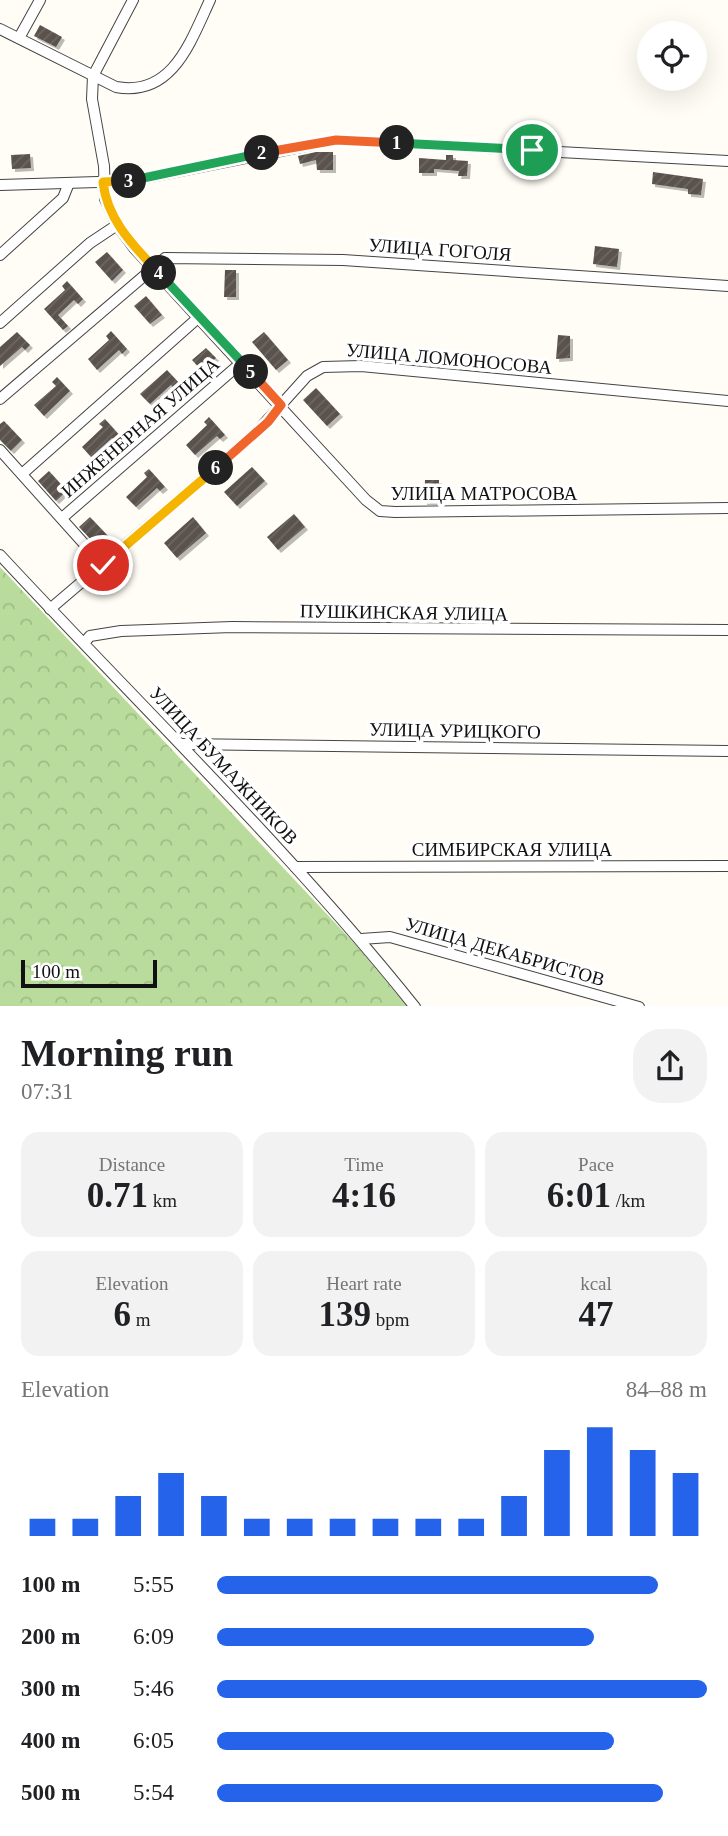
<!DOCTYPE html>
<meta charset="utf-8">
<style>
:root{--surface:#fff;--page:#f2f2f2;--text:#202124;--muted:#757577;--accent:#2563eb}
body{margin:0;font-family:"Times New Roman",serif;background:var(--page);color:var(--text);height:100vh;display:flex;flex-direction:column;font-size:26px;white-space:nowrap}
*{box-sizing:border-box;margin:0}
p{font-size:23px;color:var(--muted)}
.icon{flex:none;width:38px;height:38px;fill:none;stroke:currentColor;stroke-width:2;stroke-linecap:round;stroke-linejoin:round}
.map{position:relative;height:1006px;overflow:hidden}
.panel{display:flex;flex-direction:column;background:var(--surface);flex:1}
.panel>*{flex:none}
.controls{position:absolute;left:637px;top:21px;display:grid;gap:14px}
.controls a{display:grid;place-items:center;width:70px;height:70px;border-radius:50%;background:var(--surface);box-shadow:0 7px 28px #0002;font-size:35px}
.scale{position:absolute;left:21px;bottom:18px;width:136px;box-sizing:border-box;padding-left:7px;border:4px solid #111;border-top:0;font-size:19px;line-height:24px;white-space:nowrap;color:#111;-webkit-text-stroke:5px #fff;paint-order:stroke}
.pin{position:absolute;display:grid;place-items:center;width:60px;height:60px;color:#fff;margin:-30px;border:4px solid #fff;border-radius:50%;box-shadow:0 2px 7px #0007}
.km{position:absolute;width:35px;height:35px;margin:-18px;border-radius:50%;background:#222;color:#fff;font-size:19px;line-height:35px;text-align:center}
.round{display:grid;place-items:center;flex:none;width:74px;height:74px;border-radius:28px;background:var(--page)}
.overview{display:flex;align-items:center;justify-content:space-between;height:119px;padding:0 21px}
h1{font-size:38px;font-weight:700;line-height:52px}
.stats{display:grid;grid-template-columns:repeat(3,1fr);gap:10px;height:119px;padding:7px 21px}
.stats div{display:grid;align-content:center;border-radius:18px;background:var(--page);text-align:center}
.stats b{font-size:35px;font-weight:700}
.stats small{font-size:19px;font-weight:400}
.stats p{font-size:19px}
.chart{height:196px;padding:14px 21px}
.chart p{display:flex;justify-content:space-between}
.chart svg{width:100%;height:126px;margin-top:7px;stroke:var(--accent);stroke-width:6}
ul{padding:0 21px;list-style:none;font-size:23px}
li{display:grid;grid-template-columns:112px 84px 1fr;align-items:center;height:52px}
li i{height:18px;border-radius:9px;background:var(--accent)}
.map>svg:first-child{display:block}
.forest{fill:url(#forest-crowns)}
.building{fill:url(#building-hatch);filter:url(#shadow)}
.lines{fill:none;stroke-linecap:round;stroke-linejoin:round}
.minor-casing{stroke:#444;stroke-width:12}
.minor{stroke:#fff;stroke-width:10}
.split-1-casing{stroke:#fff;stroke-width:14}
.split-2-casing{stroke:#fff;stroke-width:14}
.split-3-casing{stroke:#fff;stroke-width:14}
.split-4-casing{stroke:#fff;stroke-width:14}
.split-5-casing{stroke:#fff;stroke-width:14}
.split-6-casing{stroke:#fff;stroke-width:14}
.split-7-casing{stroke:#fff;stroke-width:14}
.split-1{stroke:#22a559;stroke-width:9}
.split-2{stroke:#f0652b;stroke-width:9}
.split-3{stroke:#22a559;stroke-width:9}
.split-4{stroke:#f5b400;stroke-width:9}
.split-5{stroke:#22a559;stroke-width:9}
.split-6{stroke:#f0652b;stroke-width:9}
.split-7{stroke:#f5b400;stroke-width:9}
.labels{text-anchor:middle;stroke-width:7;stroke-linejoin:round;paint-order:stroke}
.street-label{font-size:19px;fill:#111;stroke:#fff}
</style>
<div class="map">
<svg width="728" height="1007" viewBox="0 0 728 1007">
<defs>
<pattern id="forest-crowns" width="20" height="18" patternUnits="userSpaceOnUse" patternTransform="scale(1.75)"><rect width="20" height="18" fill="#b9dc9c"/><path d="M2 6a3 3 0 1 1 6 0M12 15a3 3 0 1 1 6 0" fill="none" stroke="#9ebc85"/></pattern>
<pattern id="building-hatch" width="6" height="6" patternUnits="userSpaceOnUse" patternTransform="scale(1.75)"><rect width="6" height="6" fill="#5a524d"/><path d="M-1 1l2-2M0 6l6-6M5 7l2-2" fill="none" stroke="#6d6662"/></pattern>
<filter id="shadow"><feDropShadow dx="3" dy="3" stdDeviation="0" flood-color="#0004"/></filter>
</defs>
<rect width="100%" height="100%" fill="#fffdf5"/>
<polygon class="forest" points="0,567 356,945 407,1006 0,1006"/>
<g class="building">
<polygon points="40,25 62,37 56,47 34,36"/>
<polygon points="316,152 333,152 333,170 317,170 316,160 300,164 298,156"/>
<polygon points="30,154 31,168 12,169 11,155"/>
<polygon points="446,155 453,155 453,160 468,161 467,176 458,176 459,171 434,169 434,173 419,173 419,158 446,160"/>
<polygon points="653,172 703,179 701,195 688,194 688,189 652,184"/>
<polygon points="595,246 619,249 617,267 593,264"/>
<polygon points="107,252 123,270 112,281 95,262"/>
<polygon points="225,270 236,270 236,297 224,297"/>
<polygon points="67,281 83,299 78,304 74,300 58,315 68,326 63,330 44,309 65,290 62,286"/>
<polygon points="146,296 162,315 150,324 134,306"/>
<polygon points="111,331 127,349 122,354 119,350 97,370 88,359 109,340 106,336"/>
<polygon points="17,332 30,345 25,350 22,347 0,366 0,347"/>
<polygon points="264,332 288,360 276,370 252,342"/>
<polygon points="558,335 570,336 570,358 556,359"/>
<polygon points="206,348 216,358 202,371 192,360"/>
<polygon points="167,370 180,384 174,389 171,385 150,404 140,394"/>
<polygon points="57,377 70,391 44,416 34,405 56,386 52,382"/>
<polygon points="316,388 340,414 327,426 303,400"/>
<polygon points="209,417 225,435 220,439 217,436 195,455 186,445 207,425 204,422"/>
<polygon points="105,419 121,437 116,441 112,438 91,457 82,447 103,427 99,424"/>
<polygon points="4,421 22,440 11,451 0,440 0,424"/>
<polygon points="252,467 265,481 237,506 224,492"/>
<polygon points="149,469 165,487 160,491 157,488 136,507 126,497 147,477 144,473"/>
<polygon points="49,471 67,491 56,501 38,481"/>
<polygon points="425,480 439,480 439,502 424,502"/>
<polygon points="294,514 305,527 278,550 267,537"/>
<polygon points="90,517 108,536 97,546 79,527"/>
<polygon points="193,517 206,533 177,558 164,543"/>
</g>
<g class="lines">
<g class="minor-casing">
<g id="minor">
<polyline points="133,0 93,76 92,99 104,166 105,199 117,225 134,248 366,500 380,511 395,512 728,508"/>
<path d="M0,29L116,87C172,97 190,43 210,0"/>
<polyline points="19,38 40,0"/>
<polyline points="0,185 130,181 336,140 728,161"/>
<polyline points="0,255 63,198 69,183"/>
<polyline points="0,323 90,243 117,225"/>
<polyline points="0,399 165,258 343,260 728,286"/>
<polyline points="0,450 103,565"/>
<polyline points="22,474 199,317"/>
<polyline points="62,518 242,362"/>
<path d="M0,555C139,705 287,847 415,1007"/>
<polyline points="50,609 253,436 307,376 323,367 361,366 728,401"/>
<polyline points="84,643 90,636 121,631 232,627 728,630"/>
<polyline points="182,744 728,751"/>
<polyline points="295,867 728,866"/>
<polyline points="361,939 390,937 639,1007"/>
</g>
</g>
<use href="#minor" class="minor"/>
</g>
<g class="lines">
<g class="split-1-casing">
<polyline id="split-1" points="397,143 532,150"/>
</g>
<g class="split-2-casing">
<polyline id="split-2" points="262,153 336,140 397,143"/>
</g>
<g class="split-3-casing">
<polyline id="split-3" points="129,181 262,153"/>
</g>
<g class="split-4-casing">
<path id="split-4" d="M129,181L103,182C107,220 134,246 159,273"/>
</g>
<g class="split-5-casing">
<polyline id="split-5" points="159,273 251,372"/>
</g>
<g class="split-6-casing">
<polyline id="split-6" points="216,468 268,422 281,405 251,372"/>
</g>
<g class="split-7-casing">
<polyline id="split-7" points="103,565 216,468"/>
</g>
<use href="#split-1" class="split-1"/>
<use href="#split-2" class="split-2"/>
<use href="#split-3" class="split-3"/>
<use href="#split-4" class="split-4"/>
<use href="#split-5" class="split-5"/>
<use href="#split-6" class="split-6"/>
<use href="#split-7" class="split-7"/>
</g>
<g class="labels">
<g class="street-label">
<text transform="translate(440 249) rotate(4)" y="7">УЛИЦА ГОГОЛЯ</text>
<text transform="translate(449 358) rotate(5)" y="7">УЛИЦА ЛОМОНОСОВА</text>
<text transform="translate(140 427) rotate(-41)" y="7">ИНЖЕНЕРНАЯ УЛИЦА</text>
<text x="484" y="500">УЛИЦА МАТРОСОВА</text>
<text transform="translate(404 612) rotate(1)" y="7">ПУШКИНСКАЯ УЛИЦА</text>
<text transform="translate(455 730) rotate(1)" y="7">УЛИЦА УРИЦКОГО</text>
<text transform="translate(224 765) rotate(47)" y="7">УЛИЦА БУМАЖНИКОВ</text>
<text x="512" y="856">СИМБИРСКАЯ УЛИЦА</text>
<text transform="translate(505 951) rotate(16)" y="7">УЛИЦА ДЕКАБРИСТОВ</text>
</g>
</g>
</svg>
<div class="controls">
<a><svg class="icon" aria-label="locate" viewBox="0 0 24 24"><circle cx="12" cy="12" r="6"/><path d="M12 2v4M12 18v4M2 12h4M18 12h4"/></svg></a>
</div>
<div class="scale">100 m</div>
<div class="pin" style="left:532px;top:150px;background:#1e9e55"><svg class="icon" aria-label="arrive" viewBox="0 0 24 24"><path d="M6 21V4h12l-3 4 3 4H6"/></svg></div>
<div class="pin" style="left:103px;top:565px;background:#d93025"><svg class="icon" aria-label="check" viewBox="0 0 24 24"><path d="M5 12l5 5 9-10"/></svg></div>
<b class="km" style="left:397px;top:143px">1</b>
<b class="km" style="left:262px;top:153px">2</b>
<b class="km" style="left:129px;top:181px">3</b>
<b class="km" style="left:159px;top:273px">4</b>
<b class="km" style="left:251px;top:372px">5</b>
<b class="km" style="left:216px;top:468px">6</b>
</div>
<section class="panel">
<div class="overview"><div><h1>Morning run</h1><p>07:31</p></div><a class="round"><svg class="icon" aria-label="share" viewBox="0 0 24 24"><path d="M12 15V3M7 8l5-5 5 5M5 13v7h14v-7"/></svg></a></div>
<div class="stats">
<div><p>Distance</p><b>0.71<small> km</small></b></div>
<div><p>Time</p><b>4:16</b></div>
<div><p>Pace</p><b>6:01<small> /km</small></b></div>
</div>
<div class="stats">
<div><p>Elevation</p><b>6<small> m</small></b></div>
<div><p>Heart rate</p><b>139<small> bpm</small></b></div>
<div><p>kcal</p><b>47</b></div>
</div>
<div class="chart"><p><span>Elevation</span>84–88 m</p>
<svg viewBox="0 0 160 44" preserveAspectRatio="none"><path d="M5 44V38M15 44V38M25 44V30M35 44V22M45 44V30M55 44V38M65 44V38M75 44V38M85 44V38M95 44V38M105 44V38M115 44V30M125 44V14M135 44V6M145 44V14M155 44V22"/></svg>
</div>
<ul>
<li><b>100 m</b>5:55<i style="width:90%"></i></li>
<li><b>200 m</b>6:09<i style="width:77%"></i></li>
<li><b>300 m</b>5:46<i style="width:100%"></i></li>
<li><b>400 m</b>6:05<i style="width:81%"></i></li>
<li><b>500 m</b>5:54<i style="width:91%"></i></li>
</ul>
</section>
